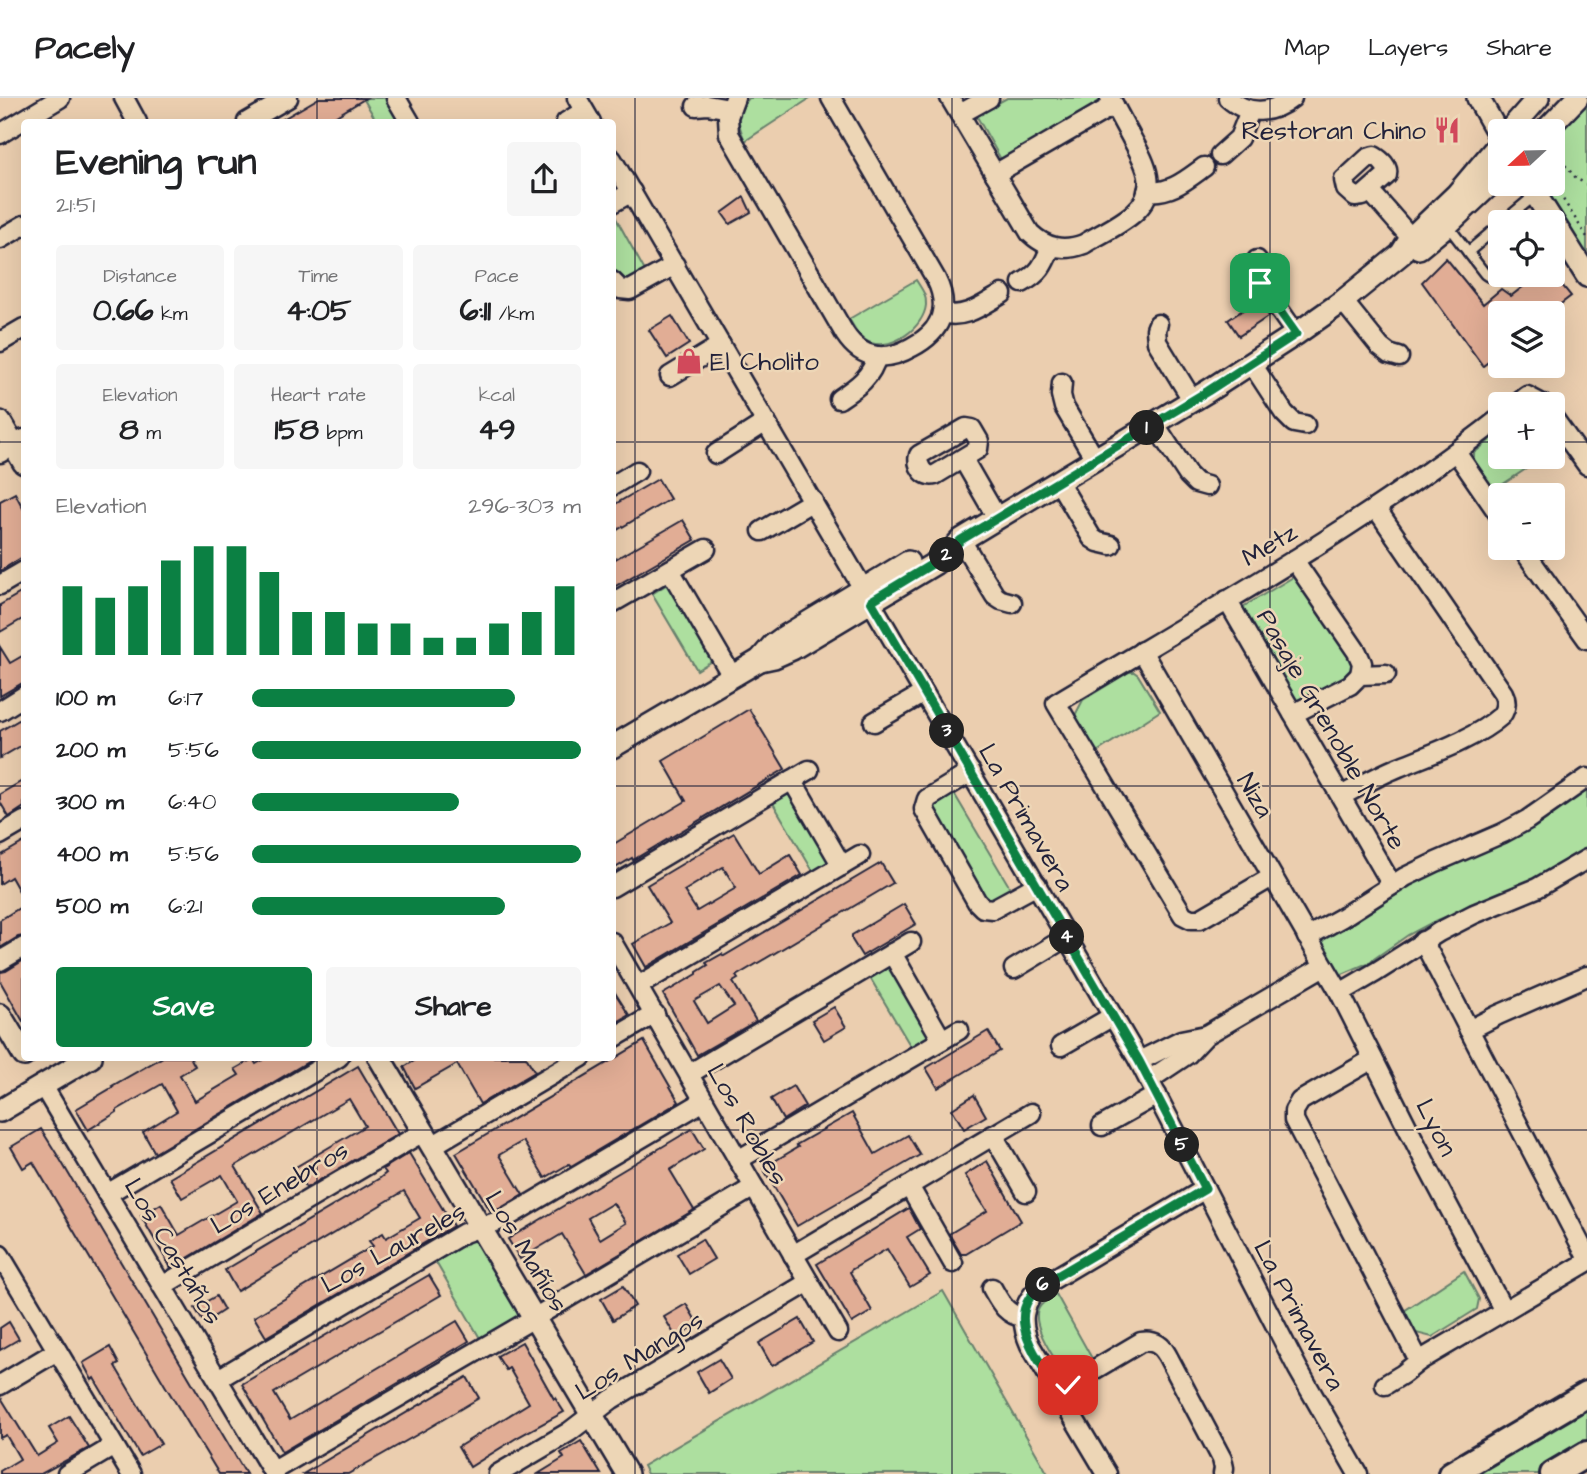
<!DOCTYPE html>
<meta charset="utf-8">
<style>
:root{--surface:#fff;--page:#f6f6f6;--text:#202124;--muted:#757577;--line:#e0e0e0;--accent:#0b8043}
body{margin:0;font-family:"Architects Daughter",sans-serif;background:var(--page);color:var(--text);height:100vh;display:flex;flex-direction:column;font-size:26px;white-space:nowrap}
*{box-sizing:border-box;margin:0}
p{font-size:23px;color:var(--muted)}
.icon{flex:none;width:38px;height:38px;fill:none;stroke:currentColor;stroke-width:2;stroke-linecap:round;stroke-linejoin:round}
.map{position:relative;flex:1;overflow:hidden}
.panel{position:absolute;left:21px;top:21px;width:595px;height:942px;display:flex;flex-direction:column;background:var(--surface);border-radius:7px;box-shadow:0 7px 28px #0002}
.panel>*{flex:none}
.needle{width:46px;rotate:248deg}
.controls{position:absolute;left:1488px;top:21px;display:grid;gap:14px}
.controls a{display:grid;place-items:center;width:77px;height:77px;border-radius:7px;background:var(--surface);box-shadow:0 7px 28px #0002;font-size:35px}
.pin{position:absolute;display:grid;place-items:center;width:60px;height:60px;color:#fff;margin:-30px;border-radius:14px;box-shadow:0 4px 10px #0006}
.km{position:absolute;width:35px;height:35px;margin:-18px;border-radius:50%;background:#222;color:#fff;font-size:19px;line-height:35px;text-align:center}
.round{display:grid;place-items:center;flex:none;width:74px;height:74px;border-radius:7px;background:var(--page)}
.headline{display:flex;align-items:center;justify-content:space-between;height:119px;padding:0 35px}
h1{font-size:38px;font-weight:800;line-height:52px}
.figures{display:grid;grid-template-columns:repeat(3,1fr);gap:10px;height:119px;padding:7px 35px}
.figures div{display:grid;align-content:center;border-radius:7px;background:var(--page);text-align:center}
.figures b{font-size:30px;font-weight:800}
.figures small{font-size:19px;font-weight:400}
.figures p{font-size:19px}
.chart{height:196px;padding:14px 35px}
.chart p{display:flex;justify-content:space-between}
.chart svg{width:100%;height:126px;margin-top:7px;stroke:var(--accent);stroke-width:6}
.action{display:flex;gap:14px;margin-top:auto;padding:14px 35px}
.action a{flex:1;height:80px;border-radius:7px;background:var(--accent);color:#fff;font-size:28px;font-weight:800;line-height:80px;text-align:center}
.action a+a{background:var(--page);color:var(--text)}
ul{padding:0 35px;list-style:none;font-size:23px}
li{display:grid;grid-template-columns:112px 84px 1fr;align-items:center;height:52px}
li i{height:18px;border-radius:9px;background:var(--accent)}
header{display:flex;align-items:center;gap:42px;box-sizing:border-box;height:98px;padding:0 35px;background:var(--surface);border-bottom:2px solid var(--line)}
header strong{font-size:33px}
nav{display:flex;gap:38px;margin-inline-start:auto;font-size:24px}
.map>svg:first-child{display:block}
.green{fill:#addf9f;stroke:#68806d;stroke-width:2}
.building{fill:#e1ad95;stroke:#22223b;stroke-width:2;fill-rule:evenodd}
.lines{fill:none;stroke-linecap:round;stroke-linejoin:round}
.service-casing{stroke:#22223b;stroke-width:14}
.minor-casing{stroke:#22223b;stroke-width:23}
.tertiary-casing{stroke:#22223b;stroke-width:26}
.secondary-casing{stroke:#22223b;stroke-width:30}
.path{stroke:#22223b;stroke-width:2.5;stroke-dasharray:2 5;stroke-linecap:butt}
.service{stroke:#edd6b6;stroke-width:9}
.minor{stroke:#edd6b6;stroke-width:18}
.tertiary{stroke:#edd6b6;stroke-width:21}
.secondary{stroke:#edd6b6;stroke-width:24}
.route-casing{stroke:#fff;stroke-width:14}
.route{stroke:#0b8043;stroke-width:9}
.grid{fill:none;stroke:#22223b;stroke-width:2;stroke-opacity:0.55}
.labels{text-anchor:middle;stroke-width:5;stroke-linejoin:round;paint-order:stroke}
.poi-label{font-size:26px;fill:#22223b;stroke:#edd6b6;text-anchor:end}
.street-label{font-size:26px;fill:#22223b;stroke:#edd6b6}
</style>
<header>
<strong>Pacely</strong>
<nav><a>Map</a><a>Layers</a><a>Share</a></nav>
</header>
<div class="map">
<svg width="1587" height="1376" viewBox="0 0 1587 1376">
<rect width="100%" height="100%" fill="#ebceaf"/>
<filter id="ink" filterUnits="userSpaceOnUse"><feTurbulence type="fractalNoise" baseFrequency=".0143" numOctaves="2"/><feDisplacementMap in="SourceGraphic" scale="14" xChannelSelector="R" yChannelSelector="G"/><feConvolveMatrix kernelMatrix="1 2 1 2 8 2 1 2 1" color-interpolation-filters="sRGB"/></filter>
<g filter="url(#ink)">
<g class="green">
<polygon points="363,0 388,0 403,24 377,24"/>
<path d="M749,0H809V1L745,43C737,24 735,16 749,0Z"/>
<polygon points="1007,0 1103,0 1107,7 1003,65 976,17"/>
<polygon points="1587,0 1587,164 1540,86 1552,86 1552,33"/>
<path d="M612,113L645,173C630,181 628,186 613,176Z"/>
<path d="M916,182C921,190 927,197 926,207C924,229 893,252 871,245C860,241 855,231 849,221Z"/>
<polygon points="1500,334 1500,359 1544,359 1494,392 1476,365 1474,361 1474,355"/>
<polygon points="1295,478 1354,562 1354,570 1342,581 1292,605 1241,510"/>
<polygon points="672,483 718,559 697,572 652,496"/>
<polygon points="1129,574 1134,574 1138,577 1160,613 1092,657 1071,625 1083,602"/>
<polygon points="1587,687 1587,749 1548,775 1518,789 1433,824 1408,837 1368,865 1340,877 1320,843 1331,833 1423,775 1509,742 1539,724"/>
<polygon points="789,689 832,765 814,775 770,700"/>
<polygon points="952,692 1012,793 992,804 985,804 931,706"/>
<polygon points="889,865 935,941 914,954 869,878"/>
<polygon points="469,1141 477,1145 519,1217 517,1223 481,1242 434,1161"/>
<polygon points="1464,1173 1479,1201 1477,1211 1432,1239 1412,1234 1404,1213"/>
<polygon points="943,1193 1048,1376 647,1376 643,1368"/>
<path d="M1056,1196L1094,1264L1066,1279C1057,1264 1029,1226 1039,1210C1042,1204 1050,1200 1056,1196Z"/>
<polygon points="1587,1308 1587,1347 1539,1376 1472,1376"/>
</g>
<g class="building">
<polygon points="319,0 366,0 326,24 278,24"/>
<polygon points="744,99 751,114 730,126 722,115"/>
<polygon points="1446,160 1483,206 1501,191 1511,198 1538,177 1554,177 1571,198 1549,215 1500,215 1500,255 1483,268 1422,184"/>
<polygon points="1258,202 1269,218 1239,238 1228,222"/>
<polygon points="672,218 689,246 667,260 649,232"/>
<polygon points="658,381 670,401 612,435 612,408"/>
<polygon points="15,395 24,412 24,458 0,473 0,403"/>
<polygon points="683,422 695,442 612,490 612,463"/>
<polygon points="24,493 24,520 0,534 0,507"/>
<polygon points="0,549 10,565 24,557 24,584 0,598"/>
<polygon points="749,611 785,671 633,762 632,760 612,772 612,747 686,703 663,663"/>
<polygon points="24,619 24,646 0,660 0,633"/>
<polygon points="24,682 24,709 9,719 0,704 0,696"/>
<path d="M734,735L759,776L790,757L802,777L646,869L633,846L670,825L647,787ZM723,769L736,790L697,813L684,793Z"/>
<polygon points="24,744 24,802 11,779 0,786 0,758"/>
<path d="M881,765L893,785L736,878L738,881L733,884L756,923L697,957L663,896L697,876V874L708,867L706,865L722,856L724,858ZM720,888L734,908L707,925L694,903Z"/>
<polygon points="904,806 916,826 862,858 852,842 852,837"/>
<polygon points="24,807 24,838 18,839 0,850 0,822"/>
<polygon points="24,862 24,925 0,883 0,874 6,873"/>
<polygon points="612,890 629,917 612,927"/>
<polygon points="834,909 846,929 824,942 812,922"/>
<polygon points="988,933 1000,953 938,990 926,970"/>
<polygon points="644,943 679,1004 571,1068 569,1066 545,1080 523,1043 499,1057 523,1097 499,1111 491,1114 456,1055"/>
<polygon points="163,959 190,959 195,968 180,977 195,1003 239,977 235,971 253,961 256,966 268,959 316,959 155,1055 143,1034 177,1013 162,986 117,1012 117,1014 88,1032 76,1011 113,989 112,988"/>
<polygon points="421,959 526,959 535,974 480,1006 457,966 415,990 404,969"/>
<polygon points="358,968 398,1036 306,1090 294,1070 365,1028 349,1001 235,1068 263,1115 171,1170 141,1118 161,1106 179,1137 237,1103 222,1077 182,1100 170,1080"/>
<polygon points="793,988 805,1008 783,1022 771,1001"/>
<polygon points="974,997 986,1018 964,1031 952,1011"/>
<polygon points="852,1015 875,1056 908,1037 920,1057 797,1128 763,1070 798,1049 796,1047"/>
<polygon points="41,1031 61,1063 246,1376 219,1376 166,1289 33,1064 23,1070 11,1049"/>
<path d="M692,1031L704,1051L670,1072L694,1112L586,1176L562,1136L520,1161L508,1141ZM613,1105L626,1125L600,1141L588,1120Z"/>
<polygon points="409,1055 453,1128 266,1239 254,1219 373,1148 369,1143 383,1135 386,1140 420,1120 404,1093 237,1193 225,1172 380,1080 386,1075 383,1071"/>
<polygon points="987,1063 1021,1123 966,1156 961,1156 949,1136 987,1113 965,1077"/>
<polygon points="909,1110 920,1131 907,1139 930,1177 910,1189 887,1151 851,1172 850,1174 872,1213 852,1225 817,1166"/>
<polygon points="702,1141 714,1161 689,1176 677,1156"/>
<polygon points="429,1177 441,1197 274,1295 290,1322 457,1223 469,1243 282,1354 242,1286"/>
<polygon points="623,1188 635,1208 613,1222 601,1201"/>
<polygon points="216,1198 224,1212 204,1225 195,1210"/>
<polygon points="686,1206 698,1226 676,1239 664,1219"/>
<polygon points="800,1221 813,1244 772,1268 759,1245"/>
<polygon points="9,1224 19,1241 0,1252 0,1230"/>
<polygon points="522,1244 554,1301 555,1300 564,1314 518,1339 470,1369 458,1349 529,1305 509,1270 506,1272 497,1258"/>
<polygon points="110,1249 119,1266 115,1268 161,1346 140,1358 94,1280 92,1282 83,1265"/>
<polygon points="719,1261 731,1281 709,1295 697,1274"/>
<polygon points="467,1279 479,1300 427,1331 348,1376 303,1376"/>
<polygon points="0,1298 37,1358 58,1345 49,1330 69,1318 89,1350 41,1376 0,1376 0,1373 20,1361 6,1337 0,1340"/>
<polygon points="581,1343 601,1376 538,1376 564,1360 561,1355"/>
</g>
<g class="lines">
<g class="service-casing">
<g id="service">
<polyline points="1503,124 1534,98"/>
<polyline points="1448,128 1485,176 1488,178 1494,178 1500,174"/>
<polyline points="1468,154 1500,127"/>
</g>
</g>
<g class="minor-casing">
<g id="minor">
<polyline points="124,0 137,24"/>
<polyline points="396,0 410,24"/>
<polyline points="577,0 591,24"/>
<path d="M735,0L728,19L729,36L845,236C862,262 886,264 912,249C941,234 951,211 936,181L831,0"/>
<path d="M950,0L1030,135C1046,150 1063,154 1084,146C1100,136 1121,127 1135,114C1161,90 1144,63 1131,39C1124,26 1117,13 1110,0"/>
<path d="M1228,0C1248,18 1272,16 1292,0"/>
<polyline points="696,8 707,7 730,11"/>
<polyline points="960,16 989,0"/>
<polyline points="247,24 288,0"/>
<polyline points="566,24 584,13"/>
<polyline points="0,36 60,0"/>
<polyline points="1220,57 1239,40 1250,13"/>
<path d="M1374,58C1381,62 1389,69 1387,77L1363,98L1355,99L1346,91L1344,82L1368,60Z"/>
<polyline points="612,61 1139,963 1298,1271 1358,1376"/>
<polyline points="995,76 1114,7"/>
<path d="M1147,93C1170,96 1186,82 1204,69"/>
<polyline points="1370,93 1411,140"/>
<polyline points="612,105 632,94"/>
<polyline points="0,141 24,127"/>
<polyline points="1257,162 1255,173 1257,180 1296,236"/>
<polyline points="612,183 620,191 630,192 675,167"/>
<path d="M1022,185C1040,175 1043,168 1051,149"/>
<polyline points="1343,203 1380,249 1389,256 1399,259"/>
<path d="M942,215C965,222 984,206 1002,196"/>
<polyline points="1158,226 1156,231 1157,244 1193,303"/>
<polyline points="0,244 24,230"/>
<polyline points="1252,266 1284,315 1294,325 1305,327"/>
<polyline points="670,278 721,247"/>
<polyline points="1062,285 1061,297 1064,309 1095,361"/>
<path d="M839,301C857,289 871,280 877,258"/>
<polyline points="1517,306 1527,298 1542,306"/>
<polyline points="1552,318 1587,367"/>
<polyline points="1154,325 1188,377 1196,385 1207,388"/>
<path d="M966,330L972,331L979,343L978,351L935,377C924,380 916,367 919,357Z"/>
<polyline points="1456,354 1500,418"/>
<polyline points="0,355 24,341"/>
<polyline points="716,356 766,324"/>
<polyline points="963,361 997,420"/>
<polyline points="1058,383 1092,440 1098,444 1111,447"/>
<polyline points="612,388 637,373"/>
<polyline points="762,433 813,403"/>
<polyline points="961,442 995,498 1001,502 1012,505"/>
<polyline points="1522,450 1587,541"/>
<polyline points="1294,462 1357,554 1362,565 1360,577"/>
<polyline points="670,472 732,578"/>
<polyline points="0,487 24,473"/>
<polyline points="1227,502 1392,787"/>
<polyline points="612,505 706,451"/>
<polyline points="1142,553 1340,895 1428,1070 1504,1213"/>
<polyline points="0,613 24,598"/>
<polyline points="1293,616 1350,587 1360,577 1386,576"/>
<polyline points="874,624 924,595"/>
<polyline points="971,674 927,701 924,711 977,804 983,810 993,811 1037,787"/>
<polyline points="792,682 842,768"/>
<path d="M1341,698C1360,688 1379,677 1399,669C1431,656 1475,641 1501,618C1506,611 1507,603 1503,595L1376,410"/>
<polyline points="0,737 24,723"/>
<path d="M1272,779L1200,821H1191L1183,817L1056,605C1207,514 1361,429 1500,320"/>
<polyline points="612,789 809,672"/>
<polyline points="1307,839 1341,820 1405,779 1436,764 1503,735 1527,722 1587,680"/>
<polyline points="1423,843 1587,1159"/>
<polyline points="612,844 838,1234"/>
<polyline points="892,855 942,942"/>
<polyline points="0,863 24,849"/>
<polyline points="1014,871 1067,839"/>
<polyline points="638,888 860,757"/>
<polyline points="1340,895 1376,874 1439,834 1474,816 1537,790 1587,761"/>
<polyline points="1469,932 1498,917 1587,878"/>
<polyline points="612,941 655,916"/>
<polyline points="1061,948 1113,918"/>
<polyline points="1373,961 1300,1003 1294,1013 1294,1022 1419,1263"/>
<polyline points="1139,963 1181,942 1206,937"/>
<polyline points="689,976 911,844"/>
<polyline points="1149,982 1188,956 1206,937 1324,868"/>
<polyline points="43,988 274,1376"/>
<polyline points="1102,1028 1157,997"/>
<polyline points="993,1037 1026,1094"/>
<polyline points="432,1048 582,959"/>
<polyline points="738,1062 959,932"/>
<polyline points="909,1088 953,1165"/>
<polyline points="107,1096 339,959"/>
<polyline points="0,1157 131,1376"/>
<polyline points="793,1157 1031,1015"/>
<polyline points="162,1188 423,1034"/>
<path d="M992,1190C1000,1204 1006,1217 1023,1219"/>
<polyline points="218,1281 464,1135 504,1121 704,1003"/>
<polyline points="0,1287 57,1253"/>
<polyline points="1385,1287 1403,1276 1419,1263 1587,1164"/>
<path d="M1058,1293L1141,1244C1153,1242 1161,1246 1167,1257L1222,1361L1224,1370L1223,1376"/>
<polyline points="272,1373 534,1220 754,1089"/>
<polyline points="67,1376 114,1348"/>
<polyline points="498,1376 569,1334 612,1301 809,1184"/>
<path d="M1107,1376L1030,1247C1020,1225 1021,1206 1040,1189L1205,1091"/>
</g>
</g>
<g class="tertiary-casing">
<g id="tertiary">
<polyline points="1478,0 1500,39"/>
<polyline points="1509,33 1538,0"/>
<polyline points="1545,33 1577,0"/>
<polyline points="1529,86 1587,178"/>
<polyline points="1419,150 1447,127 1500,77"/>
<polyline points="0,324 24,365"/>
<polyline points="760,562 774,559 792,551 934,466 950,454 961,442 1208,293 1296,236 1343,203 1401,156 1411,140 1457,96 1500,45"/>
<polyline points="612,649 760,562 773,547 784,539 908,464"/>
<polyline points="0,917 24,957"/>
<polyline points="379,959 627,1376"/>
<polyline points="0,1013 91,959"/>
</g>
</g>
<g class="secondary-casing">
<g id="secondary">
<polyline points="1451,1376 1587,1296"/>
<polyline points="1553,1376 1587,1356"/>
</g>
</g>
<g class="path">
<polyline points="1552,64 1564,66 1576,80 1587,87"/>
<polyline points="1552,84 1587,139"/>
</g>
<use href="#service" class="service"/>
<use href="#minor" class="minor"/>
<use href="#tertiary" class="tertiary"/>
<use href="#secondary" class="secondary"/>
</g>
</g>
<g class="lines" filter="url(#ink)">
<g class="route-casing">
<path id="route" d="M1068,1287L1058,1293C1037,1258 998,1214 1047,1184L1205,1091L1139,963L871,503L942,460L961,442L1208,293L1296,236L1260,185"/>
</g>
<use href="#route" class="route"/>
</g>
<path class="grid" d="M317,0V24M635,0V1376M952,0V1376M1270,0V1376M0,344H24M612,344H1500M1552,344H1587M0,688H24M612,688H1587M317,959V1376M0,1032H1587"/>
<defs>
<g id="restaurant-bare" transform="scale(2.1)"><path d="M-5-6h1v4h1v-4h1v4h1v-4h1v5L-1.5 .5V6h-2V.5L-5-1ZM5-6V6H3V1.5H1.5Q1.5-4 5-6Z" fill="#d1495b" stroke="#edd6b6" stroke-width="2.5" paint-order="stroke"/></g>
<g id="shop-bare" transform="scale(2.1)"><path d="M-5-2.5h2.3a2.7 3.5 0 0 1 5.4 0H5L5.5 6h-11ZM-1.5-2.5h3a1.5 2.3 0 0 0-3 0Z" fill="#d1495b" stroke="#edd6b6" stroke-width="2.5" paint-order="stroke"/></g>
</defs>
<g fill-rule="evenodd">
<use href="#restaurant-bare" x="1447" y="32"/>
<use href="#shop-bare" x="689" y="263"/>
</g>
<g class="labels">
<g class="poi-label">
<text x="1426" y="41">Restoran Chino</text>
<text x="710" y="272" text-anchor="start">El Cholito</text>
</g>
<g class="street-label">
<text transform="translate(1269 446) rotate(-31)" y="9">Metz</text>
<text transform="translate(1332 631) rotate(60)" y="9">Pasaje Grenoble Norte</text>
<text transform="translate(1256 697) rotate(60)" y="9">Niza</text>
<text transform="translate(1027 719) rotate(60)" y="9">La Primavera</text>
<text transform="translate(748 1026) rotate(60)" y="9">Los Robles</text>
<text transform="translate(1437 1029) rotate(63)" y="9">Lyon</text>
<text transform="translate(279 1089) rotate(-31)" y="9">Los Enebros</text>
<text transform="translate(393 1149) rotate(-29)" y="9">Los Laureles</text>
<text transform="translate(174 1153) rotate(59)" y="9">Los Castaños</text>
<text transform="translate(527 1153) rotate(59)" y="9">Los Mañíos</text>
<text transform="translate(1300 1217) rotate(62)" y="9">La Primavera</text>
<text transform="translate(639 1257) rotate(-32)" y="9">Los Mangos</text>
</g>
</g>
</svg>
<div class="controls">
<a><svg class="needle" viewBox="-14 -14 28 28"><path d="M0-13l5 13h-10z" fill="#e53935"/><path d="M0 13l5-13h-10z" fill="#757577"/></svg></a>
<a><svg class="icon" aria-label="locate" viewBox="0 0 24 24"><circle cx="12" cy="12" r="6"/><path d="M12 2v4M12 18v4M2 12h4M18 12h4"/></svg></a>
<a><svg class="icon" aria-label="layers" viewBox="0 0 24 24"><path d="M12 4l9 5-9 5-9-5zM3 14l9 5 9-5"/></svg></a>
<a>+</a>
<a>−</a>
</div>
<div class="pin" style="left:1260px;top:185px;background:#1e9e55"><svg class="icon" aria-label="arrive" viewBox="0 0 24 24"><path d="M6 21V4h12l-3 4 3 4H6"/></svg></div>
<div class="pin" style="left:1068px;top:1287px;background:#d93025"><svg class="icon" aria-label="check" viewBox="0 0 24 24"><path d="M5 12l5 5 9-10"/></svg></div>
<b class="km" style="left:1147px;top:330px">1</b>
<b class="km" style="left:947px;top:457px">2</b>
<b class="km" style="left:947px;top:633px">3</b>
<b class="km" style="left:1067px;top:839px">4</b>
<b class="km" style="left:1182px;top:1047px">5</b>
<b class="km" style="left:1043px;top:1187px">6</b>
<section class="panel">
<div class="headline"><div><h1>Evening run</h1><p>21:51</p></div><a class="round"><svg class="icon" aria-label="share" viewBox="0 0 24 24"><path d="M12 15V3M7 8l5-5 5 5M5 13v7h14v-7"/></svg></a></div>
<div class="figures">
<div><p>Distance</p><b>0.66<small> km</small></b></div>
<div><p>Time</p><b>4:05</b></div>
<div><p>Pace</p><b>6:11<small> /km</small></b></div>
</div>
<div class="figures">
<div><p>Elevation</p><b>8<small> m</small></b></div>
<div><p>Heart rate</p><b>158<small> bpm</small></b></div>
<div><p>kcal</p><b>49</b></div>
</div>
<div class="chart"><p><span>Elevation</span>296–303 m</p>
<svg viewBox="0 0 160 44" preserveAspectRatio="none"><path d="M5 44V20M15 44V24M25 44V20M35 44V11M45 44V6M55 44V6M65 44V15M75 44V29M85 44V29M95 44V33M105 44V33M115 44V38M125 44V38M135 44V33M145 44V29M155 44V20"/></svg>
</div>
<ul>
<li><b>100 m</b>6:17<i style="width:80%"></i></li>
<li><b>200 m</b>5:56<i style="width:100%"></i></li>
<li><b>300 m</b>6:40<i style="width:63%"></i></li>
<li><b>400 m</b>5:56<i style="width:100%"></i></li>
<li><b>500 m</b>6:21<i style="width:77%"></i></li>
</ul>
<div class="action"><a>Save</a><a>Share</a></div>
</section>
</div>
